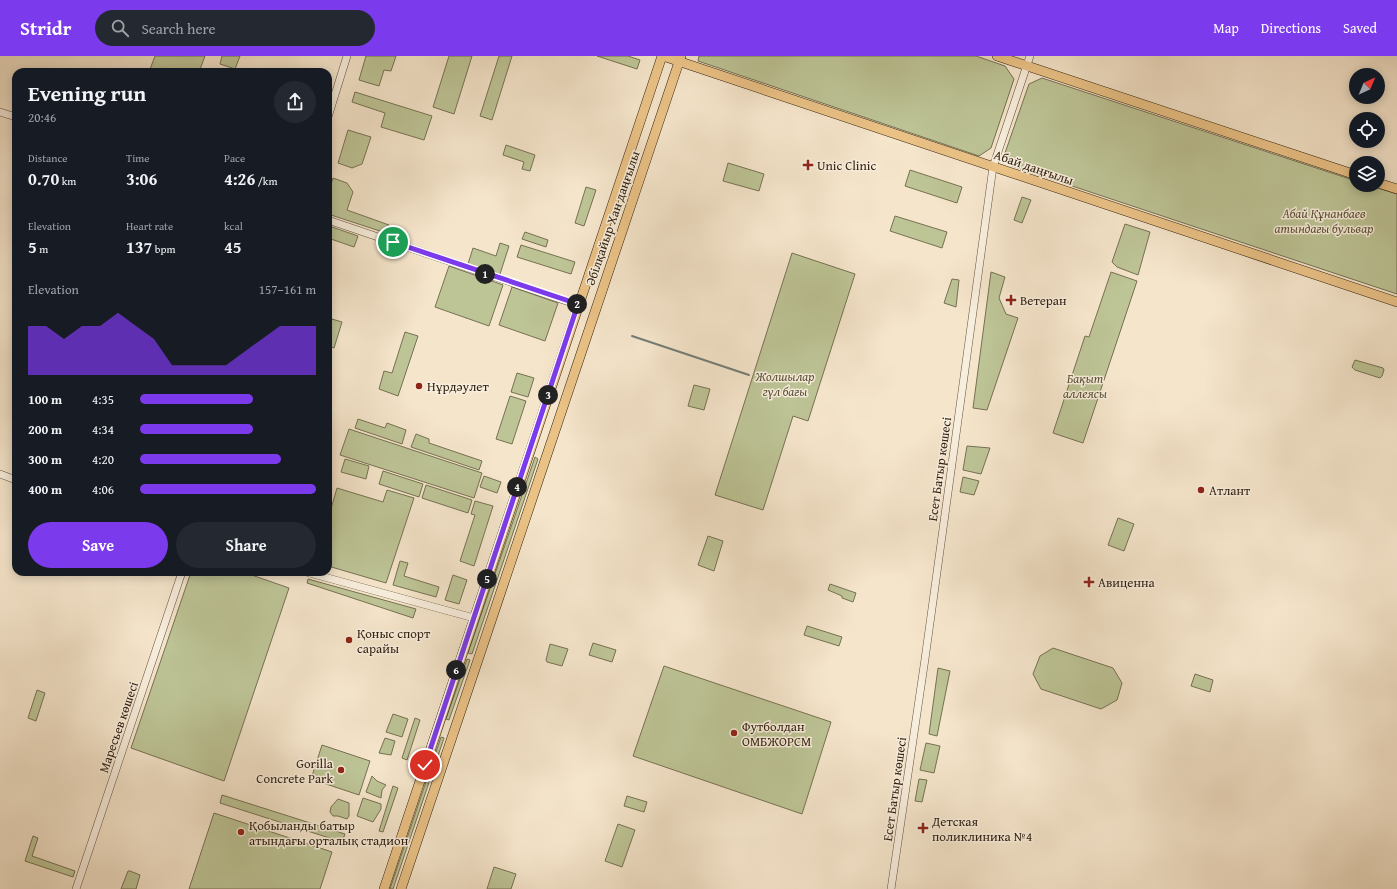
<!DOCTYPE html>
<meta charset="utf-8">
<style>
:root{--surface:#171b24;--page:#242831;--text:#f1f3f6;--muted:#9ea1a6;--accent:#7c3aed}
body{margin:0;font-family:"Gentium Book Plus",serif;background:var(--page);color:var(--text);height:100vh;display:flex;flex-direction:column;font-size:15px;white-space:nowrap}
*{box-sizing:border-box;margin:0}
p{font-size:13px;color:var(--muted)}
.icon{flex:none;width:22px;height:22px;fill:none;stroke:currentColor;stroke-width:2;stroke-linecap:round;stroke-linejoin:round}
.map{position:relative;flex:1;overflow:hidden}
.sheet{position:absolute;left:12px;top:12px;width:320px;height:508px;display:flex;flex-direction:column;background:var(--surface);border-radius:12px;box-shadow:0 2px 10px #0003}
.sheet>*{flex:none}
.needle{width:26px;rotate:44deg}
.tools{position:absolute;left:1349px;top:12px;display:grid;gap:8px}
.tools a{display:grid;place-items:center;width:36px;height:36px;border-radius:50%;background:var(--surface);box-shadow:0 2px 10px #0003;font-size:20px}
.pin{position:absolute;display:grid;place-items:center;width:34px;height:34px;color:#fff;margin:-17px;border:2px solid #fff;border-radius:50%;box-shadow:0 1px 4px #0007}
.km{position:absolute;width:20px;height:20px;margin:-10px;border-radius:50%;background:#222;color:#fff;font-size:11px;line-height:20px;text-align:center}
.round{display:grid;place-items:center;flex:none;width:42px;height:42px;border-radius:21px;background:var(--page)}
.headline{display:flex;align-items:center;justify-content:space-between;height:68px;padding:0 16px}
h1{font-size:22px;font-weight:800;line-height:30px}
.stats{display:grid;grid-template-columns:repeat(3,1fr);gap:6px;height:68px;padding:4px 16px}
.stats div{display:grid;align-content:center}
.stats b{font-size:17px;font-weight:800}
.stats small{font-size:11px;font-weight:400}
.stats p{font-size:11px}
.chart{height:112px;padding:8px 16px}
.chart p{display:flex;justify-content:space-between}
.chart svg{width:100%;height:72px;margin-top:4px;fill:var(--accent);opacity:.7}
.button{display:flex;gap:8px;margin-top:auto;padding:8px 16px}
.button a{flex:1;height:46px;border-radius:24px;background:var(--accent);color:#fff;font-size:16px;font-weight:800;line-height:46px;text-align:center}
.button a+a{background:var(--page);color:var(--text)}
ul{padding:0 16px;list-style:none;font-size:13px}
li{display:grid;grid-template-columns:64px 48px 1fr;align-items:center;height:30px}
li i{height:10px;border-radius:5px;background:var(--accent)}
header{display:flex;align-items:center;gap:24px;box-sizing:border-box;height:56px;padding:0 20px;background:var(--accent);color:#fff}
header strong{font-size:19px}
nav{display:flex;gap:22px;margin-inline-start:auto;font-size:14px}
.search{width:280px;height:36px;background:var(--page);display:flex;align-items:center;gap:10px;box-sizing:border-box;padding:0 14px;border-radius:22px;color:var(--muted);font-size:15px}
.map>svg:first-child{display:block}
.green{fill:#bdc496;stroke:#767152}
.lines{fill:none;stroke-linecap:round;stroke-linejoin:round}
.stream{stroke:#737d78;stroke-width:2}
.minor-casing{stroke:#60503c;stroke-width:8}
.major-casing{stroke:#2f1e0d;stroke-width:10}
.minor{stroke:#f8eedd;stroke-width:7}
.major{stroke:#eac286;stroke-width:9}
.route-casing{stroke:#fff;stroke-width:8}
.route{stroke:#7c3aed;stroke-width:5}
.poi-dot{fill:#8f2418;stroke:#f8eedd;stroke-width:1.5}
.labels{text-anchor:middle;stroke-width:3;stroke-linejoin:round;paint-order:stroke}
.poi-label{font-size:13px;fill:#2f1e0d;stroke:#f8eedd;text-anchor:start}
.street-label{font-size:13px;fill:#2f1e0d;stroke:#f8eedd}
.park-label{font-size:13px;font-style:italic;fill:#5a5036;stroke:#f8eedd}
</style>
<header>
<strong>Stridr</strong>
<div class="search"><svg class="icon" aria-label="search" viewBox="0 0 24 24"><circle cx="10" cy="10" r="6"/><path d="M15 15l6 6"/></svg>Search here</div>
<nav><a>Map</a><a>Directions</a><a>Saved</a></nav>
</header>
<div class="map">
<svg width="1397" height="833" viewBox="0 0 1397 833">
<rect width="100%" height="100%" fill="#f5e5cb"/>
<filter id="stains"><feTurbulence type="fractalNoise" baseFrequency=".005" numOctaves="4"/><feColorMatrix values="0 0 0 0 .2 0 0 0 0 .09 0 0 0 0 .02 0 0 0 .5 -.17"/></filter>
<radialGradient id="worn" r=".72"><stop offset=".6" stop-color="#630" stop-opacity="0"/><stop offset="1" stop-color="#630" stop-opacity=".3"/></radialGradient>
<g class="green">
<polygon points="155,0 205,0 199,16 149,16"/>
<polygon points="222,0 240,0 235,13 220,8"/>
<polygon points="366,0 396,0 391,15 384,14 379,30 359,24"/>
<polygon points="449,0 472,0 454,58 433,51"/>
<polygon points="499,0 512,0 492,64 480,60"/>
<polygon points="597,0 628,0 640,4 637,13"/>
<polygon points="699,0 976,0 1005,10 1014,23 991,92 979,100 698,5"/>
<polygon points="1042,22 1356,125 1356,129 1368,129 1397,138 1397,238 1012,110 1005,97 1029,28"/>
<polygon points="355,36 432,60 424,84 381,71 385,57 352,46"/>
<polygon points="348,74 371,81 362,108 352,112 338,107"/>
<polygon points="506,89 535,99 530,115 522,113 524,106 503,99"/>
<polygon points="728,107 764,118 759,135 723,125"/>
<polygon points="910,114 962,131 957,147 905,130"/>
<polygon points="333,122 347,127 353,136 347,154 389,169 386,177 328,158 328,138"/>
<polygon points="586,131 596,134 584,170 575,167"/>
<polygon points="1022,141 1031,144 1022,167 1014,164"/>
<polygon points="895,160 947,176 942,192 890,175"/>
<polygon points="1125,168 1150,176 1138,219 1117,211 1112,206"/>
<polygon points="332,171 358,180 354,191 328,182"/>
<polygon points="525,176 548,184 546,191 522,183"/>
<polygon points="500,187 509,190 500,218 468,208 473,192 496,200"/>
<polygon points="521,189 575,206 571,218 517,201"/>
<polygon points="792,197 855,218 808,365 793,360 763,454 715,439"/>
<polygon points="449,210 503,229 489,270 435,251"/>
<polygon points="991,216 1005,221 999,242 1006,258 1018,262 987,354 973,352"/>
<polygon points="1111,216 1137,225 1083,387 1053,377 1085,280 1089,281"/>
<polygon points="952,223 959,224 956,251 944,247"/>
<polygon points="512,231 558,247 545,285 499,269"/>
<polygon points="332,263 342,266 334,292 328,290 328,276"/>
<polygon points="405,276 418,280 398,340 379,333 384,315 392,317"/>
<polygon points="1355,304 1383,312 1384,314 1382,320 1380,322 1355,314 1352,311"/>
<polygon points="517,317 534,322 528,341 511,336"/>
<polygon points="694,329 710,333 704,354 688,350"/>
<polygon points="510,340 526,345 512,388 496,383"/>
<polygon points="358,363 385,372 387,367 406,374 402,388 355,372"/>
<polygon points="349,373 482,417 474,442 340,399"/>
<polygon points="416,378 429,383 429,387 482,405 479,414 411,391"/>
<polygon points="967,390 990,392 981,418 963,414"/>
<polygon points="535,401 538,403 472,598 468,597"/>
<polygon points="345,403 369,410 366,423 341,416"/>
<polygon points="383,415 423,428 419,441 379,428"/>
<polygon points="484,420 501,426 497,437 480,431"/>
<polygon points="963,421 979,425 974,439 960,436"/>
<polygon points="426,429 472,444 468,457 422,442"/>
<polygon points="337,432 383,446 387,434 414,442 386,527 328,510 328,463"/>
<polygon points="475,445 493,450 474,510 460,505 475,459 471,458"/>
<polygon points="1118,462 1134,468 1124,495 1108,489"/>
<polygon points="708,480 723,485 714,515 698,509"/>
<polygon points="400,505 408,507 404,520 439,531 436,541 393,529"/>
<polygon points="191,516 243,516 289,532 224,725 131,692"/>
<polygon points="453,519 467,524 459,548 445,544"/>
<polygon points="308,523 416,553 413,562 307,527"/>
<polygon points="830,528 856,537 853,546 842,542 842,540 828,534"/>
<polygon points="807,570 842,581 839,590 804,579"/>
<polygon points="593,587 616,594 612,606 589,599"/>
<polygon points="550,588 568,593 562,610 547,606 546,604"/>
<polygon points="1053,592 1113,612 1122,627 1117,644 1101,653 1041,633 1033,618 1040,600"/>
<polygon points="467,603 470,604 449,664 446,663"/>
<polygon points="664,610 831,666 802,758 633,700"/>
<polygon points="938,612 950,615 937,680 929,678"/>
<polygon points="1195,618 1213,624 1210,636 1191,630"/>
<polygon points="37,634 45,637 36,665 28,662"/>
<polygon points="393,658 408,663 402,681 386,676"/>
<polygon points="415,662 420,664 407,704 402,702"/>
<polygon points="441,681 444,682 393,833 390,833"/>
<polygon points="385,682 395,685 391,699 379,697"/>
<polygon points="926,687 940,690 934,717 920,714"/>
<polygon points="322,689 370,705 359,739 311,723"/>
<polygon points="372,720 377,725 386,729 382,734 381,742 366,736"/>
<polygon points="919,723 927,724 922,746 915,745"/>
<polygon points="393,730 398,732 383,776 379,775"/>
<polygon points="222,739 345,778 342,786 220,747"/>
<polygon points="627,740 647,746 644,756 624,750"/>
<polygon points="363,742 381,748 381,753 373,766 357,760"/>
<polygon points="338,743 349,747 349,760 347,763 338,760 333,760 330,756 331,751"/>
<polygon points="214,757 332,796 320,833 189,833"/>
<polygon points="618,768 635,774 622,811 605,805"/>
<polygon points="33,780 38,782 32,800 75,815 73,821 25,805"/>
<polygon points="494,811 516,818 511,833 487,833"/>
<polygon points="128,815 130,815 140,819 136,833 121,833"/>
</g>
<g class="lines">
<polyline class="stream" points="632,280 749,319"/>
<g class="minor-casing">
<g id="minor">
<polyline points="0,56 16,61"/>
<polyline points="328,61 347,0"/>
<polyline points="328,164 578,249"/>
<polyline points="0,418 16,424"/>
<polyline points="306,516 474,562"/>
<polyline points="76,833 182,516"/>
<polyline points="891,833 925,603 993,111 1030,0"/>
</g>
</g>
<g class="major-casing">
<g id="major">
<polyline points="663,0 1397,246"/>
<polyline points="997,0 1356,119"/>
<polyline points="1378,127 1397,133"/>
<polyline points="384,833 662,0"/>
<polyline points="401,833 681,0"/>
</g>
</g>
<use href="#minor" class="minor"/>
<use href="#major" class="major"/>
</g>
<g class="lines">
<g class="route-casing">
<polyline id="route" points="393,186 578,248 425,709"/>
</g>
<use href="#route" class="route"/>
</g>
<g class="poi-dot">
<path d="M806 103h4v4h4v4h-4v4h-4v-4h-4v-4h4z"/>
<path d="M1009 238h4v4h4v4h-4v4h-4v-4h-4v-4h4z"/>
<circle cx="419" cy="330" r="4"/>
<circle cx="1201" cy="434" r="4"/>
<path d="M1087 520h4v4h4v4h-4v4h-4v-4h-4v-4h4z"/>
<circle cx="349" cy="584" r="4"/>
<circle cx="734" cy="677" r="4"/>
<circle cx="341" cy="714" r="4"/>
<path d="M921 766h4v4h4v4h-4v4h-4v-4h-4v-4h4z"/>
<circle cx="241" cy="776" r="4"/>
</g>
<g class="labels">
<g class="poi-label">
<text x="817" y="114">Unic Clinic</text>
<text x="1020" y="249">Ветеран</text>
<text x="427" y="335">Нұрдәулет</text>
<text x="1209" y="439">Атлант</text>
<text x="1098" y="531">Авиценна</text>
<text x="357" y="582">Қоныс спорт<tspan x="357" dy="15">сарайы</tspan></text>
<text x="742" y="675">Футболдан<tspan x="742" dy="15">ОМБЖОРСМ</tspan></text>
<text x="333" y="712" text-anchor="end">Gorilla<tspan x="333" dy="15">Concrete Park</tspan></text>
<text x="932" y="770">Детская<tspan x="932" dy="15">поликлиника №4</tspan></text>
<text x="249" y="774">Қобыланды батыр<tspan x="249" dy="15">атындағы орталық стадион</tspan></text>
</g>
<g class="street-label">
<text transform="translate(1034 111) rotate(19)" y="5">Абай даңғылы</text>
<text transform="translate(612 162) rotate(-71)" y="5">Әбілқайыр Хан даңғылы</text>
<text transform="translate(939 413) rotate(-82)" y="5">Есет Батыр көшесі</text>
<text transform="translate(118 671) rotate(-71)" y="5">Маресьев көшесі</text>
<text transform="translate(894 733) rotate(-82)" y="5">Есет Батыр көшесі</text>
</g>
<g class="park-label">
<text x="1324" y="162">Абай Құнанбаев<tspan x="1324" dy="15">атындағы бульвар</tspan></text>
<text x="785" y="325">Жолшылар<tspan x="785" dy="15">гүл бағы</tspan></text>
<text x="1085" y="327">Бақыт<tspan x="1085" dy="15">аллеясы</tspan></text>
</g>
</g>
<rect width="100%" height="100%" filter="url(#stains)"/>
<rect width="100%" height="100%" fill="url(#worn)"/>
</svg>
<div class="tools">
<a><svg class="needle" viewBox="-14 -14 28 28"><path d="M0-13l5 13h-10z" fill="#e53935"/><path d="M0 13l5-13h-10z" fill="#9ea1a6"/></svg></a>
<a><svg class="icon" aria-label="locate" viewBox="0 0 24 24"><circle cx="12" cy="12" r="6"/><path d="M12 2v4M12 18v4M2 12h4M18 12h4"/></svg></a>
<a><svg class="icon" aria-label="layers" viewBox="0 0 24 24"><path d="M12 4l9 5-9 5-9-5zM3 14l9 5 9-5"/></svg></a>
</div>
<div class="pin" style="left:393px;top:186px;background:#1e9e55"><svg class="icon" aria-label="arrive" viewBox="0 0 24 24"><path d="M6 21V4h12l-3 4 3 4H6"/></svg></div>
<div class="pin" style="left:425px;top:709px;background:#d93025"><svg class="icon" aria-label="check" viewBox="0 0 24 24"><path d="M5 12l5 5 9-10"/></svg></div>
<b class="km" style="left:485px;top:218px">1</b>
<b class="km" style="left:577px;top:248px">2</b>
<b class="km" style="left:548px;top:339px">3</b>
<b class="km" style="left:517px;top:431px">4</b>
<b class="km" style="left:487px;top:523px">5</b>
<b class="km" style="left:456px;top:614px">6</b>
<section class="sheet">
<div class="headline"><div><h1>Evening run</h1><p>20:46</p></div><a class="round"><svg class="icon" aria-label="share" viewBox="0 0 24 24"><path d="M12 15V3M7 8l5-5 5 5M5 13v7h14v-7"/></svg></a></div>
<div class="stats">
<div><p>Distance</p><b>0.70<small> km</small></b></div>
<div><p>Time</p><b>3:06</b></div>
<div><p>Pace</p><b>4:26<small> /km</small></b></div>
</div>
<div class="stats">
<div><p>Elevation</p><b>5<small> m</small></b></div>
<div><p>Heart rate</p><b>137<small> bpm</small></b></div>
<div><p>kcal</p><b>45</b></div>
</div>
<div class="chart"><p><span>Elevation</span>157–161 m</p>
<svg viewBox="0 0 160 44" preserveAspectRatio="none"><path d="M0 44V14L10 14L20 22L30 14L40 14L50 6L60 14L70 22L80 38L90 38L100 38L110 38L120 30L130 22L140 14L150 14L160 14V44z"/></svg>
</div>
<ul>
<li><b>100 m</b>4:35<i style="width:64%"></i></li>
<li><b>200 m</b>4:34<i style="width:64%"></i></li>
<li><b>300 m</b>4:20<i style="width:80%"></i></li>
<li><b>400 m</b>4:06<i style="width:100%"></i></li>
</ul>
<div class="button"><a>Save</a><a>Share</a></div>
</section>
</div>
